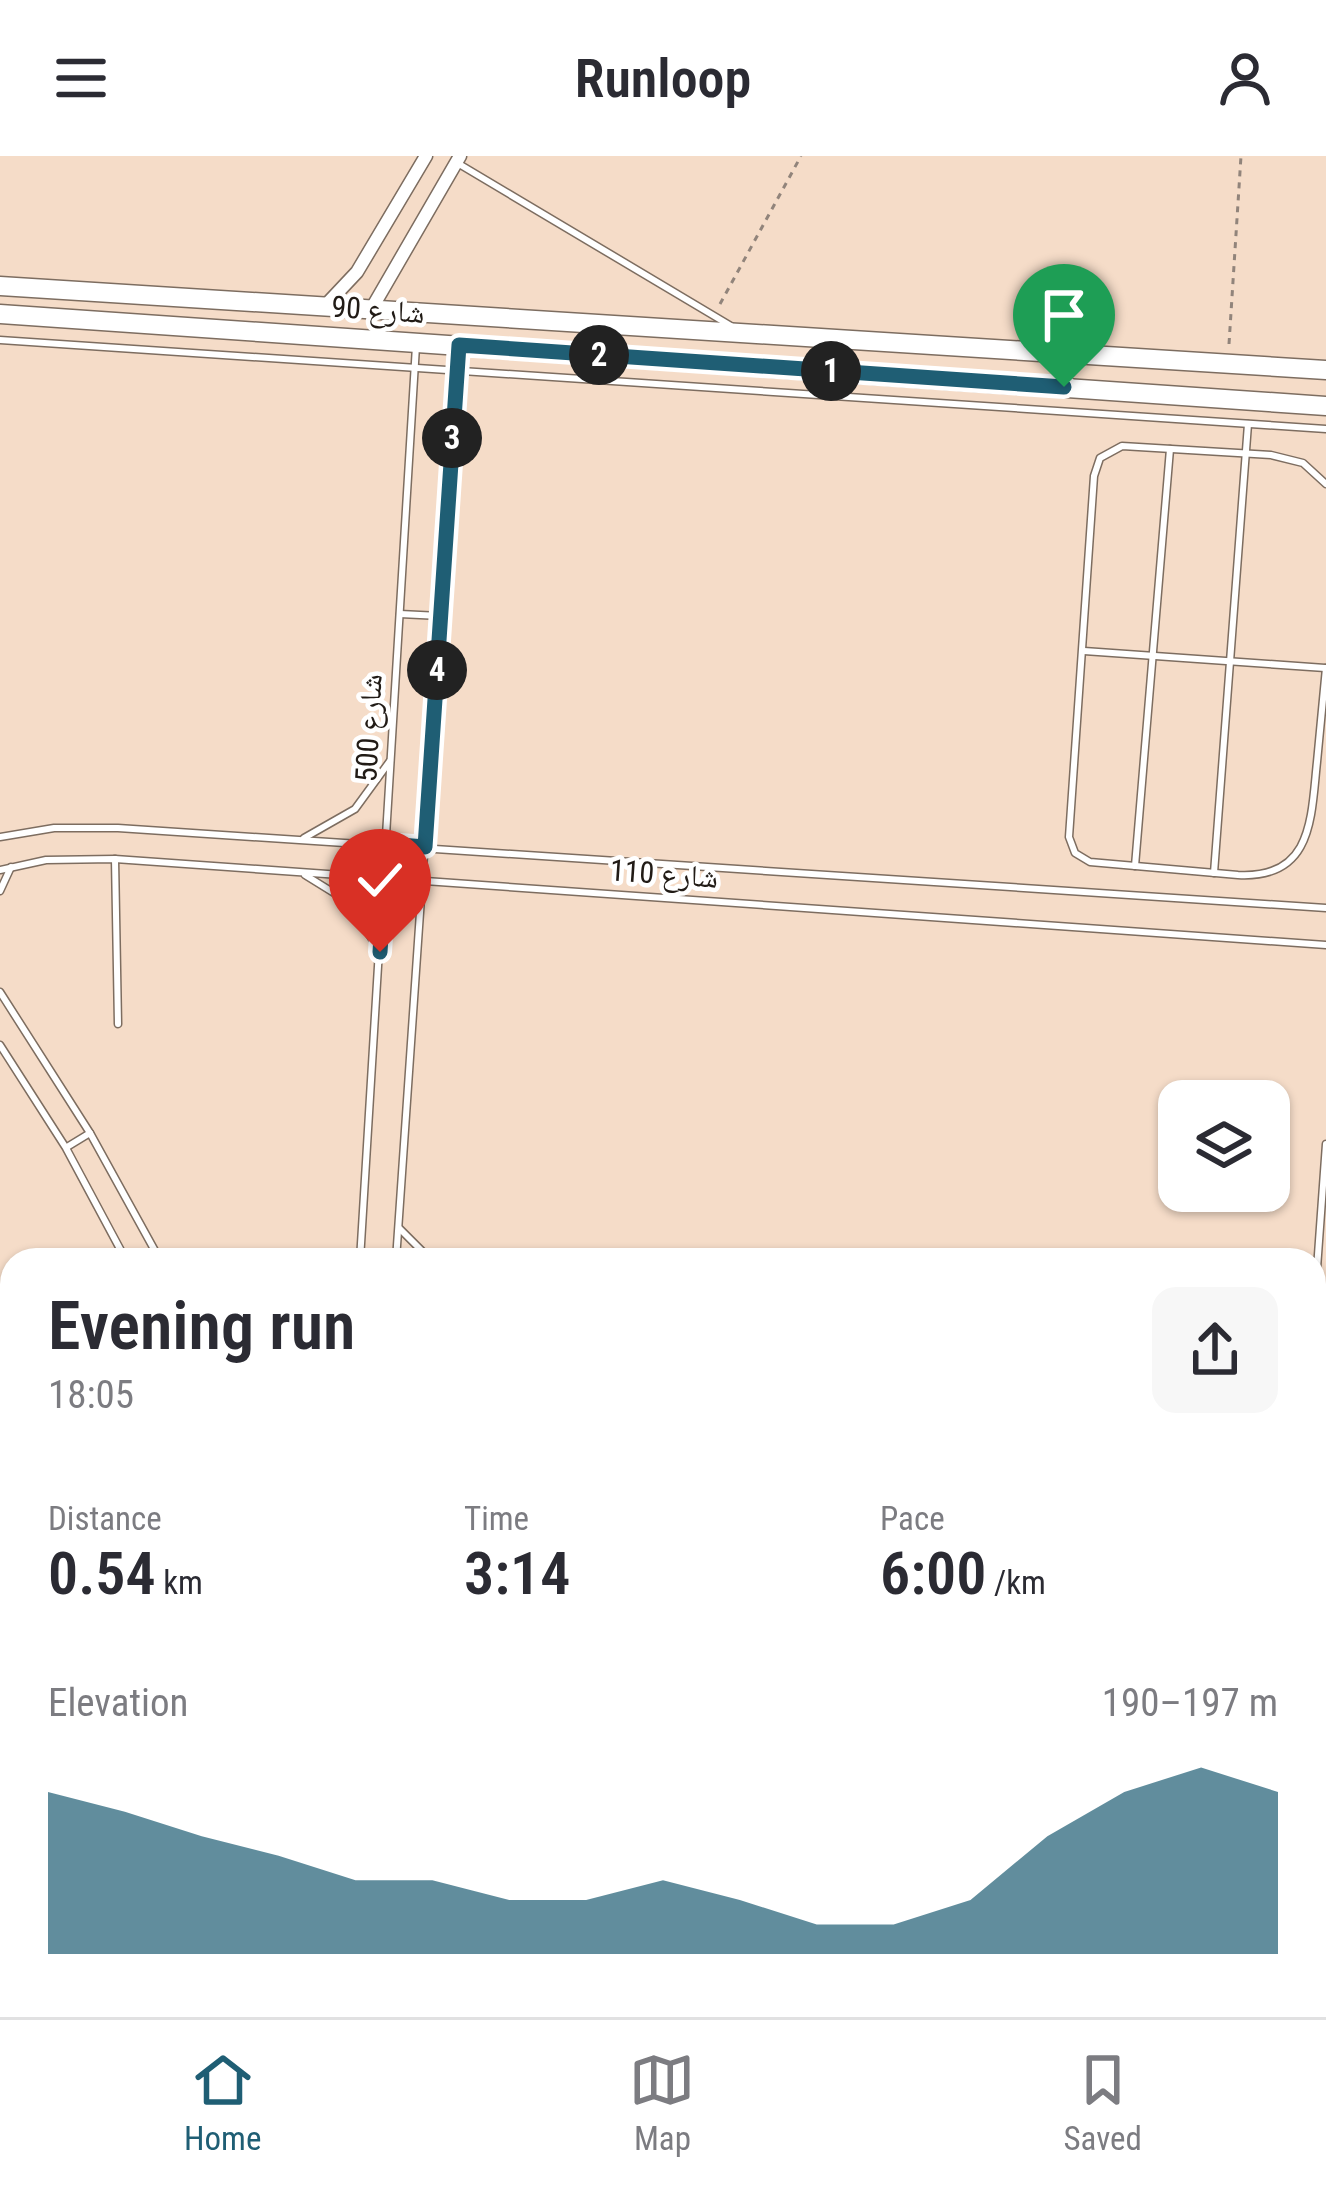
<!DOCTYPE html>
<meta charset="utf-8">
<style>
:root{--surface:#fff;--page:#f7f7f7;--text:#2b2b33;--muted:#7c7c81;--line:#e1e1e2;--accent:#1f5e74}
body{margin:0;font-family:"Roboto Condensed","Noto Naskh Arabic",sans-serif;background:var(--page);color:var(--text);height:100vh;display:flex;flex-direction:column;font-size:45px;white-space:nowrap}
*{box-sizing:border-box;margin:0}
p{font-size:39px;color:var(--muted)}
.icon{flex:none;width:66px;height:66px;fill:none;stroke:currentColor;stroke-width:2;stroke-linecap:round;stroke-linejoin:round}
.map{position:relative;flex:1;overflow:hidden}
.details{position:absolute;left:0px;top:1092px;width:1326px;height:771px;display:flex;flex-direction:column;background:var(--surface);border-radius:36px 36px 0 0;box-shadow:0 3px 9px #0004}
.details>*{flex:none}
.tools{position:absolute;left:1158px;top:924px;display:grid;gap:24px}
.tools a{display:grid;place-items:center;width:132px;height:132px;border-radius:24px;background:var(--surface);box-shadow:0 3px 9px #0004;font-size:60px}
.pin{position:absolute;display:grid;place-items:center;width:102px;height:102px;color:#fff;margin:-123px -51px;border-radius:50% 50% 50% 0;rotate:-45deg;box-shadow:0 0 12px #0007}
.pin .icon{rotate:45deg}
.km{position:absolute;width:60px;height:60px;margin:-30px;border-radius:50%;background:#222;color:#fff;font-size:33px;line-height:60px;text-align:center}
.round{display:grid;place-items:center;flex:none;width:126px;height:126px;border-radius:24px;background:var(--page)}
.head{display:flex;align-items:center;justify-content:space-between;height:204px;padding:0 48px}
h1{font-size:66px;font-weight:600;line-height:90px}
.stats{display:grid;grid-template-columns:repeat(3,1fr);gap:18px;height:204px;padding:12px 48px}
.stats div{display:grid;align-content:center}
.stats b{font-size:60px;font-weight:600}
.stats small{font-size:33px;font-weight:400}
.stats p{font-size:33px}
.chart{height:336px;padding:24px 48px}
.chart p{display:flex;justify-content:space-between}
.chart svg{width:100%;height:216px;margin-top:12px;fill:var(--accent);opacity:.7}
header{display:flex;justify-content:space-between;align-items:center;height:156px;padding:0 48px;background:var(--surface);font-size:54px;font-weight:600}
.tabs{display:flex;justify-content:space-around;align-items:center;height:168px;border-top:3px solid var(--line);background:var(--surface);font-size:33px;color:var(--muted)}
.tabs a{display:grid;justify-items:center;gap:6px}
.tabs .current{color:var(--accent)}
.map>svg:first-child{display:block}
.built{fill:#f5dcc8;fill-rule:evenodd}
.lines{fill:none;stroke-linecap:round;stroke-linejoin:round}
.lane-casing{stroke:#7d6d60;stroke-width:9}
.street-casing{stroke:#7d6d60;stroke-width:15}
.secondary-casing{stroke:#7d6d60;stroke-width:21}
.path{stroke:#91847b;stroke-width:3;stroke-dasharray:6 6;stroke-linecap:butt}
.lane{stroke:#fff;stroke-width:6}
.street{stroke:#fff;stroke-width:12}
.secondary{stroke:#fff;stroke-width:18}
.route-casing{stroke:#fff;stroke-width:24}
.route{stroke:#1f5e74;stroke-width:15}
.labels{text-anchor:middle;stroke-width:9;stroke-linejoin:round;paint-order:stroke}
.street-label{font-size:30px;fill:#211b16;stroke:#fff}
</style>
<header><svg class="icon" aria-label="menu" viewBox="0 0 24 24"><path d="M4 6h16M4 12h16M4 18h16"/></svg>Runloop<svg class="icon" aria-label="person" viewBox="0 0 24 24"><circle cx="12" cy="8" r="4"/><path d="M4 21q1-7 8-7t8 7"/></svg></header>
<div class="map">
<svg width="1326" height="1861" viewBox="0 0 1326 1861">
<rect width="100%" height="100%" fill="#fbe8da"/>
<path class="built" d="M0,0H1326V1861H0ZM1179,945H1269V1035H1179ZM12,1104H1314V1851H12Z"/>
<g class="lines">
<g class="lane-casing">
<g id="lane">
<polyline points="459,8 731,170"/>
<polyline points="0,184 1326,273"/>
<path d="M1326,328L1303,307L1271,299L1122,290L1100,302L1094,320L1069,681L1075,697L1090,706L1238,719C1313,723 1311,662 1317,606C1320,575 1323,543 1326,512"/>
<polyline points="400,458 440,460"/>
<polyline points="1084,495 1325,512"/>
<polyline points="0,681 54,672 118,672 1326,752"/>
<polyline points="304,682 355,653 390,605"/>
<polyline points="115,703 118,868"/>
<polyline points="1135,710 1170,293"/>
<polyline points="0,714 46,704 115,703 1326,789"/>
<polyline points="1214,717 1248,268"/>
<polyline points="305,719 347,745 378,792"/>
<polyline points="0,735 11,711"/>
<polyline points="0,836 90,977 160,1104"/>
<polyline points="0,889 66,992 126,1104"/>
<polyline points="67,991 90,977"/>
<polyline points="400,1073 431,1104"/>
<polyline points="360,1104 416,190"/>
<polyline points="396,1104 459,192"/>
<polyline points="1314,1154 1326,988"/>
<polyline points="1314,1596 1326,1597"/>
<polyline points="1314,1681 1326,1505"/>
<polyline points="0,1821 12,1822"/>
<polyline points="0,1850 176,1861"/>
<polyline points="307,1861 308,1851"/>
<polyline points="341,1861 341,1851"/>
<polyline points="732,1861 733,1851"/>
<polyline points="766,1861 766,1851"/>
<polyline points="1263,1861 1264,1851"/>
<polyline points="1302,1861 1302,1851"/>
</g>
</g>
<g class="street-casing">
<g id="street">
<polyline points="325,150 357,116 426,0"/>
<polyline points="372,152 460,0"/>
</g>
</g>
<g class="secondary-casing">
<g id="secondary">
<polyline points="0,130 1326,214"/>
<polyline points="0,158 1326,250"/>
</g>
</g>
<g class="path">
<polyline points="720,148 801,0"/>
<polyline points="1229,188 1241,0"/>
</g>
<use href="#lane" class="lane"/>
<use href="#street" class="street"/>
<use href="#secondary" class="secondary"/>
</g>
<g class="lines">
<g class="route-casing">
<polyline id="route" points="380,796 387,688 425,691 459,189 1064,231"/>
</g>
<use href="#route" class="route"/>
</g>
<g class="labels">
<g class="street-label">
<text transform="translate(378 154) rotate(4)" y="10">شارع 90</text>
<text transform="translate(369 572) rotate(-87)" y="10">شارع 500</text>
<text transform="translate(664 718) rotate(4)" y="10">شارع 110</text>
</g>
</g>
</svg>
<div class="tools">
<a><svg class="icon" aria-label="layers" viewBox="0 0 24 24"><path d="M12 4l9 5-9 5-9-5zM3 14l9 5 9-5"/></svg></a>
</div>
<div class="pin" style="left:1064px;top:231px;background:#1e9e55"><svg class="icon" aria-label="arrive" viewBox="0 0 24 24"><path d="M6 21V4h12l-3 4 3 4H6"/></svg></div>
<div class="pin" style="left:380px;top:796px;background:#d93025"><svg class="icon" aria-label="check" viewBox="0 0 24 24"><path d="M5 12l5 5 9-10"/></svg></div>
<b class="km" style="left:831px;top:215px">1</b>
<b class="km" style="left:599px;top:199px">2</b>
<b class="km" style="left:452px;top:282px">3</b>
<b class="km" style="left:437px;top:514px">4</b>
<section class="details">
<div class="head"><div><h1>Evening run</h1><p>18:05</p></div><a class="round"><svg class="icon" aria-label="share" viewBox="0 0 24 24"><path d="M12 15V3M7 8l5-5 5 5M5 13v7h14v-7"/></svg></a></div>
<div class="stats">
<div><p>Distance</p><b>0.54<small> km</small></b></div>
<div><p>Time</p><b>3:14</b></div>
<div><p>Pace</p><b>6:00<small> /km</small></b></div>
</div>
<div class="chart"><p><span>Elevation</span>190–197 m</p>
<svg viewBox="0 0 160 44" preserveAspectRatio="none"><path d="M0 44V11L10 15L20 20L30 24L40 29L50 29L60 33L70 33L80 29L90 33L100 38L110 38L120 33L130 20L140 11L150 6L160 11V44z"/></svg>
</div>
</section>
</div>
<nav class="tabs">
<a class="current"><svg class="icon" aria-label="home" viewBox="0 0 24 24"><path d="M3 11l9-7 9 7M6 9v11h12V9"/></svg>Home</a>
<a><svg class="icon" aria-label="map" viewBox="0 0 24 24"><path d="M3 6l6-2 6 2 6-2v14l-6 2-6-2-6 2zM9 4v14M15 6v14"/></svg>Map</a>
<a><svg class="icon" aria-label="saved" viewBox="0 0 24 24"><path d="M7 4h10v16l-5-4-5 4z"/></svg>Saved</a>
</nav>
